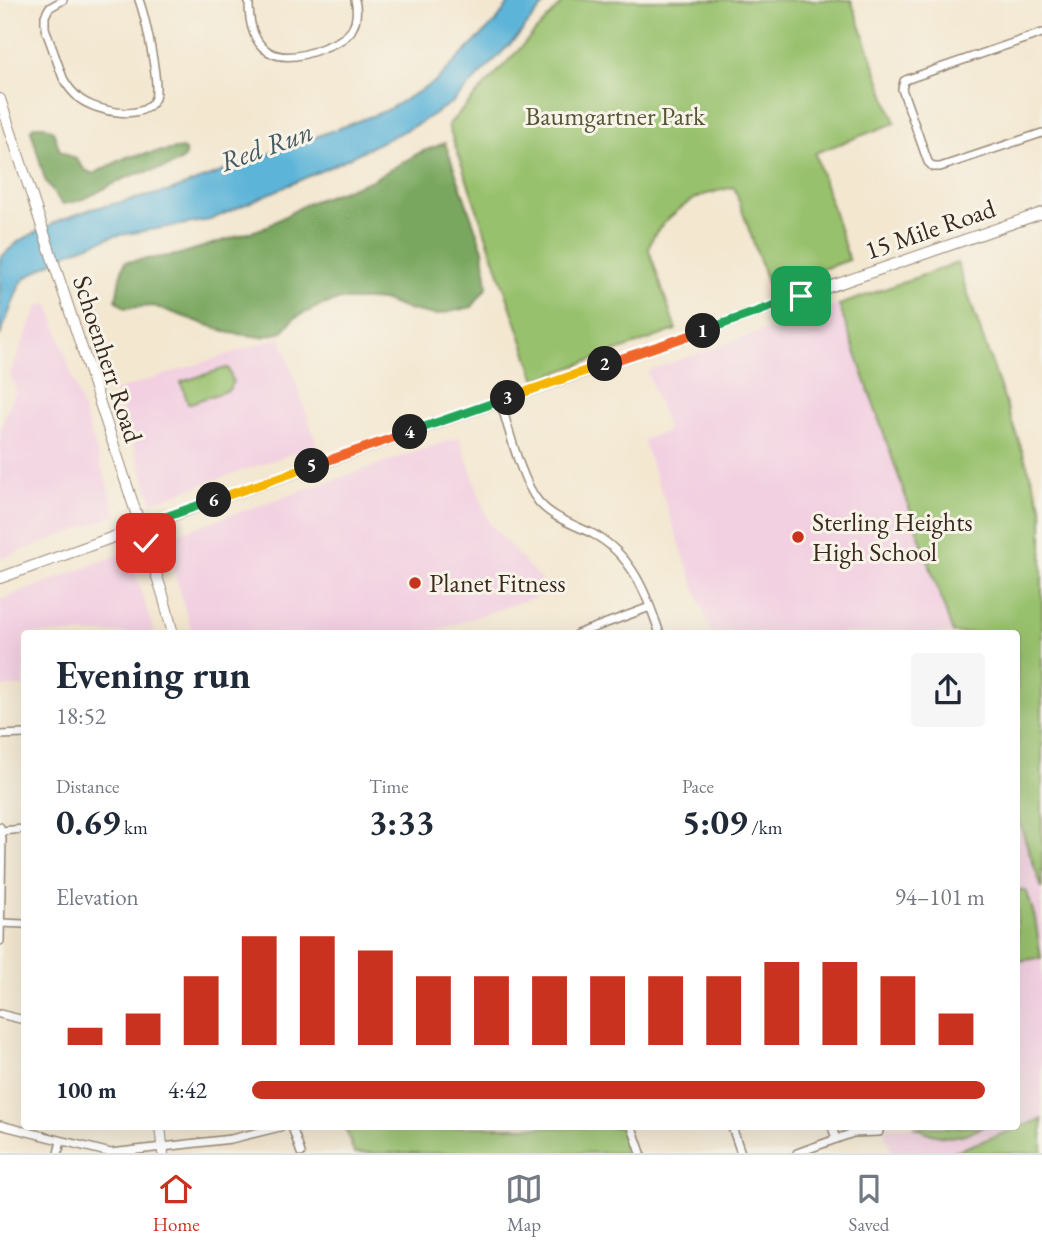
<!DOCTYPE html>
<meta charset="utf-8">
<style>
:root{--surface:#fff;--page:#f6f6f7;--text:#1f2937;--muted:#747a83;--line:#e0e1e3;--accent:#c8321e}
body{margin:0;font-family:"EB Garamond",serif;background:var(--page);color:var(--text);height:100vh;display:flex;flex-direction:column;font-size:26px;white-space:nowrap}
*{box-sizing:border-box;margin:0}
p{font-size:23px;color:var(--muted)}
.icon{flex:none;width:38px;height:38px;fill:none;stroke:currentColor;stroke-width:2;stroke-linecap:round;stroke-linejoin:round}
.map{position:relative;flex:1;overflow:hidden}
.details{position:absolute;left:21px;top:630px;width:999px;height:500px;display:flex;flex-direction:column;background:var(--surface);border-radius:7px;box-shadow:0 7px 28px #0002}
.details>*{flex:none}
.pin{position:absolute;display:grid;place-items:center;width:60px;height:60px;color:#fff;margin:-30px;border-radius:14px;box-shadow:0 4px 10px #0006}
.km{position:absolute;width:35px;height:35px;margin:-18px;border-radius:50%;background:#222;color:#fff;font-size:19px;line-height:35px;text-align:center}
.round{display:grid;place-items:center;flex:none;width:74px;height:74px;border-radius:7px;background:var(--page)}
.head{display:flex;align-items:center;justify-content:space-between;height:119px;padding:0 35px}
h1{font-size:38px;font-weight:700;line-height:52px}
.metrics{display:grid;grid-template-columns:repeat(3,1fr);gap:10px;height:119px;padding:7px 35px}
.metrics div{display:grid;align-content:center}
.metrics b{font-size:35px;font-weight:700}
.metrics small{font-size:19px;font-weight:400}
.metrics p{font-size:19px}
.chart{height:196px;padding:14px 35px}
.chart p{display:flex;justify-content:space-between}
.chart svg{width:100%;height:126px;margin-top:7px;stroke:var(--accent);stroke-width:6}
ul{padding:0 35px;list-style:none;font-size:23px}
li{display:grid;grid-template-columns:112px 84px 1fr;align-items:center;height:52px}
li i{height:18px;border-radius:9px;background:var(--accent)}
.tabs{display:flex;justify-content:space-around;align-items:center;height:98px;border-top:2px solid var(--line);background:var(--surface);font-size:19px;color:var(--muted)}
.tabs a{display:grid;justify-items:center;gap:4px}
.tabs .selected{color:var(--accent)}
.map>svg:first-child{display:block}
.built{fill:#f2cfe1}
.green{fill:#98c16d;stroke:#6a7646;stroke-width:2}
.forest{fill:#7aa760;stroke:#5a683f;stroke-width:2}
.water{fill:#5bb4d8;stroke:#4b6f7b;stroke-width:2}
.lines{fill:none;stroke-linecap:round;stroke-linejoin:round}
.minor-casing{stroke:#978877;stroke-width:10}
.secondary-casing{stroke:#978877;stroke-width:12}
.minor{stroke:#fff;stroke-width:7}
.secondary{stroke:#fff;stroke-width:10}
.split-1-casing{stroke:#fff;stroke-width:14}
.split-2-casing{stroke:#fff;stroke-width:14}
.split-3-casing{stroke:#fff;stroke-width:14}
.split-4-casing{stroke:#fff;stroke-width:14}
.split-5-casing{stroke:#fff;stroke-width:14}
.split-6-casing{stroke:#fff;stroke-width:14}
.split-7-casing{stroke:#fff;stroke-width:14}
.split-1{stroke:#22a559;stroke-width:9}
.split-2{stroke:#f0652b;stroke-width:9}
.split-3{stroke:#f5b400;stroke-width:9}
.split-4{stroke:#22a559;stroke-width:9}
.split-5{stroke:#f0652b;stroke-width:9}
.split-6{stroke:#f5b400;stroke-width:9}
.split-7{stroke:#22a559;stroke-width:9}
.poi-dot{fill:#c8321e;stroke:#f7f3e8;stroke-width:2.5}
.labels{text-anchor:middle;stroke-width:6;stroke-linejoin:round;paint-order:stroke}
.park-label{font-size:26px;fill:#575736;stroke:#f7f3e8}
.street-label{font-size:26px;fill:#3b2a1e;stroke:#f7f3e8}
.poi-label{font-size:26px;fill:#3b2a1e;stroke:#f7f3e8;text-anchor:start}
.water-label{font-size:28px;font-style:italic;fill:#465a5f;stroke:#f7f3e8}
</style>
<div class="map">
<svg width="1042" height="1153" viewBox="0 0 1042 1153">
<rect width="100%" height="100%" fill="#f7f3e8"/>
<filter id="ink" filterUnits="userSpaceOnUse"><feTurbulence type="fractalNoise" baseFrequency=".0143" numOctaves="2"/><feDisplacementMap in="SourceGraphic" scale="14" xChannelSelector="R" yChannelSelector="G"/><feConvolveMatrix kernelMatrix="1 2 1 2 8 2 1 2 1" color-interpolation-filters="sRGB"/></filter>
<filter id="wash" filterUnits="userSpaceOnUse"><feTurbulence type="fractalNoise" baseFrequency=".00686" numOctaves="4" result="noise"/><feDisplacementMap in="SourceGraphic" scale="28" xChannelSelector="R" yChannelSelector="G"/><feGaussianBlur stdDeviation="1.57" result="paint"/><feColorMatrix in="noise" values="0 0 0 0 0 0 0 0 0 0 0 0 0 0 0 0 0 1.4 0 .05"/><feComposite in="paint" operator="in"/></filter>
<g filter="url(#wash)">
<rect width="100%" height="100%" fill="#f3e7d0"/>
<g class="built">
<polygon points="49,304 117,515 0,559 0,432 15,389 10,373 39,305"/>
<polygon points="839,305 953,633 711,633 643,440 668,431 647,371"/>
<polygon points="281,337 317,445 152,502 115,391"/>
<polygon points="459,437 489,523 543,582 541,595 430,633 192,633 164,538"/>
<polygon points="129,551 154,633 24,634 24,686 0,687 0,600"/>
<polygon points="1017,816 1042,889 1042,1119 950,1153 892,1153 883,1127 1017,1127"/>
</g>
<g class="green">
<path d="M565,0H851L895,123L815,153L849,260L769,287L734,187C722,190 707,193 696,198C681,206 649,232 649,250L676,330L536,380L448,125Z"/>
<polygon points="957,263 1042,508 1042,889 1017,816 1017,634 953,633 839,305"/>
<polygon points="226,368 228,368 233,382 229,390 188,404 181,382"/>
<polygon points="1017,889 1027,892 1035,918 1041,958 1017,961"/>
<polygon points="1042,1119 1042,1153 950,1153"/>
<polygon points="345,1127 621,1127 630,1153 354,1153"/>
<path d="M914,1127H984C956,1139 943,1141 914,1127Z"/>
</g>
<g class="forest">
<path d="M34,126H44L53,131L60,151L76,159L85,170L93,174L127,157L182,148L185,151V157C170,172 147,169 128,177C105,186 88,202 62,204L45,180L31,130Z"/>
<polygon points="445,143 483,250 487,287 472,307 435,315 406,309 382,300 338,300 317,307 294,318 282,332 262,337 230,333 154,306 125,308 116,300 120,277 125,262 177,255 264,228 308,203 370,181 421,152"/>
</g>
<polygon class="water" points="511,0 548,0 518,36 454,101 418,124 334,165 210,220 114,236 70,252 27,277 20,284 0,336 0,258 19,241 60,220 91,209 170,191 385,111 435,82 498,19"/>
</g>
<g filter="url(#ink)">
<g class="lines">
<g class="minor-casing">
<g id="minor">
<path d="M63,0L49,8L45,16V28L63,78C67,86 73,93 80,99C96,111 145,123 155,98C160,83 145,16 139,0"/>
<path d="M249,0C248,53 276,68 323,48C333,44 344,40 351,31C357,21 358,12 355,0"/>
<polyline points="1042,33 908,79 904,81 902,89 928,162 933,167 940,167 1042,133"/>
<path d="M500,401C509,429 521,480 538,501C552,518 575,525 593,534C632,554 647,595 660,634"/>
<polyline points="577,634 650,607"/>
<polyline points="0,735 24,734"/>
<polyline points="0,827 2,839 0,941"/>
<polyline points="1,831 24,829"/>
<polyline points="0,923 24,924"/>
<polyline points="0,1014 24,1020"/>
<polyline points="0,1125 111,1153 231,1139 280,1127"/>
<polyline points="292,1127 301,1153"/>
<polyline points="632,1127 641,1153"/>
<polyline points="732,1127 741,1153"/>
<polyline points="832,1127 836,1139"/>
<polyline points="58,1153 61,1141"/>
<polyline points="797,1153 853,1133 879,1132"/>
</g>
</g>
<g class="secondary-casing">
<g id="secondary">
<polyline points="0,99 163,595 173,634"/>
<polyline points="0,578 213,501 1042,213"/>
<polyline points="160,1127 163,1153"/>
</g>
</g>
<use href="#minor" class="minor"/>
<use href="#secondary" class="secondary"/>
</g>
</g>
<g class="lines" filter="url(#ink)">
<g class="split-1-casing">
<polyline id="split-1" points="703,331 801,296"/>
</g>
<g class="split-2-casing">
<polyline id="split-2" points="605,364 703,331"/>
</g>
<g class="split-3-casing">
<polyline id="split-3" points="508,398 605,364"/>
</g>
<g class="split-4-casing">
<polyline id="split-4" points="410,432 508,398"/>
</g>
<g class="split-5-casing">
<polyline id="split-5" points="312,466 410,432"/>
</g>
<g class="split-6-casing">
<polyline id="split-6" points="214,500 312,466"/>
</g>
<g class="split-7-casing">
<polyline id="split-7" points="146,543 140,526 214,500"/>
</g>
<use href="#split-1" class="split-1"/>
<use href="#split-2" class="split-2"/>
<use href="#split-3" class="split-3"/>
<use href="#split-4" class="split-4"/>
<use href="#split-5" class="split-5"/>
<use href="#split-6" class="split-6"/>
<use href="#split-7" class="split-7"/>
</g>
<g class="poi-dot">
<circle cx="798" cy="537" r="7"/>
<circle cx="415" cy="583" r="7"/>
</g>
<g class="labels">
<g class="park-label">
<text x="615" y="125">Baumgartner Park</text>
</g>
<g class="street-label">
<text transform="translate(930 229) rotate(-19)" y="9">15 Mile Road</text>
<text transform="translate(108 359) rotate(72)" y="9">Schoenherr Road</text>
</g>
<g class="poi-label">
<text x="812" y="531">Sterling Heights<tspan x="812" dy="30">High School</tspan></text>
<text x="429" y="592">Planet Fitness</text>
</g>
<g class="water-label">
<text transform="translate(266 146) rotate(-20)" y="10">Red Run</text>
</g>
</g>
</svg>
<div class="pin" style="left:801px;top:296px;background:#1e9e55"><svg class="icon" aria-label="arrive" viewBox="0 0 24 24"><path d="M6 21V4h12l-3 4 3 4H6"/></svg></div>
<div class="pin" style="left:146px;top:543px;background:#d93025"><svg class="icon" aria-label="check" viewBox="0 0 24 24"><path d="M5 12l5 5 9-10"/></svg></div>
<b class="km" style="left:703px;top:331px">1</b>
<b class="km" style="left:605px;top:364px">2</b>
<b class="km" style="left:508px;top:398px">3</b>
<b class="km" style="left:410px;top:432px">4</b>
<b class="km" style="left:312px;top:466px">5</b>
<b class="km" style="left:214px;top:500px">6</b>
<section class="details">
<div class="head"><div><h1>Evening run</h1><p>18:52</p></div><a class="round"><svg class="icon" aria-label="share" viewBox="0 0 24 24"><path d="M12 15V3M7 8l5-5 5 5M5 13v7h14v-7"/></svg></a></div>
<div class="metrics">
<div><p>Distance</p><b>0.69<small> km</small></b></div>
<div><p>Time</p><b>3:33</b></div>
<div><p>Pace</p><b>5:09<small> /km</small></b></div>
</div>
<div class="chart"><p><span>Elevation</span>94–101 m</p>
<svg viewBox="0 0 160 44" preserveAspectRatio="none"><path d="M5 44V38M15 44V33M25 44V20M35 44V6M45 44V6M55 44V11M65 44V20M75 44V20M85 44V20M95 44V20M105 44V20M115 44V20M125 44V15M135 44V15M145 44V20M155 44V33"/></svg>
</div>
<ul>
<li><b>100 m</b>4:42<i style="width:100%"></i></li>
</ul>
</section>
</div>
<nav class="tabs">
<a class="selected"><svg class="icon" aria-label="home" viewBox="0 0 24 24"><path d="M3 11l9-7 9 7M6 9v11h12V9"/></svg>Home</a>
<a><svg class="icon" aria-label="map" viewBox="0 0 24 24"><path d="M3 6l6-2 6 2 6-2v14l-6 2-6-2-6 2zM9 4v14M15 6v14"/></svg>Map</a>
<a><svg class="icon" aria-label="saved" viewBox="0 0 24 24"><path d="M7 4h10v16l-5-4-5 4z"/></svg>Saved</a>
</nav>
